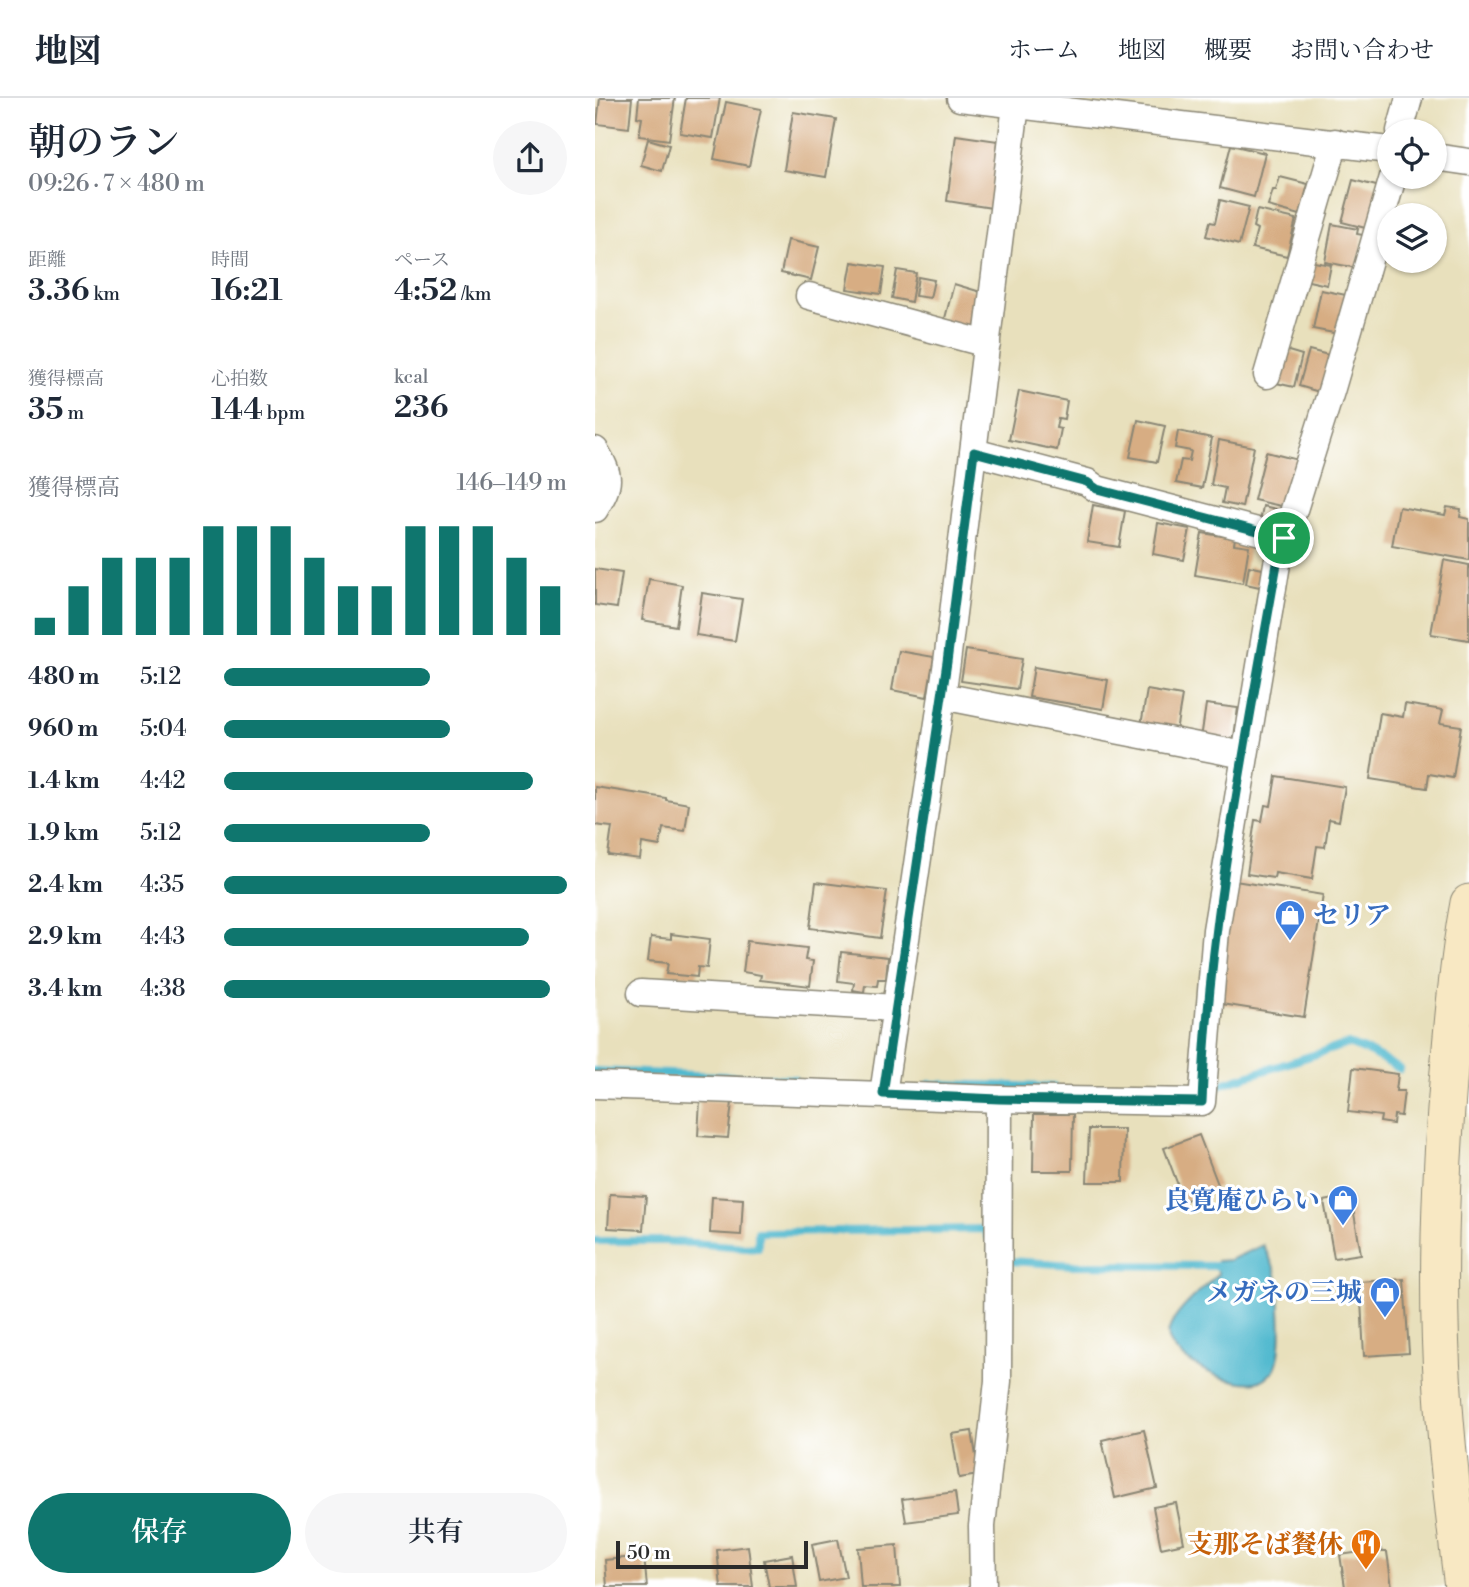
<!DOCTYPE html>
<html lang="ja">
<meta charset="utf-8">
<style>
:root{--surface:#fff;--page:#f6f6f7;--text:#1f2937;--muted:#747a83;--line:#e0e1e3;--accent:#0f766e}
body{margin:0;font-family:"Libre Bodoni","Noto Serif JP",serif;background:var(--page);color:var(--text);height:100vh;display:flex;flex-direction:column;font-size:26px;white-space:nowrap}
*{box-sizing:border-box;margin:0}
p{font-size:23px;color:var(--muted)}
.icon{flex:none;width:38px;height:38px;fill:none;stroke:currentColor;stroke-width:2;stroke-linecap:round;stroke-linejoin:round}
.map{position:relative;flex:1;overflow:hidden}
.sheet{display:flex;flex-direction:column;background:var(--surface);width:595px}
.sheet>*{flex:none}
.buttons{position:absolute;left:782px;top:21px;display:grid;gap:14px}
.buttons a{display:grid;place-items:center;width:70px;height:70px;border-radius:50%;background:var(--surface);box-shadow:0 2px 5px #0004;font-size:35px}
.scale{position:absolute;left:21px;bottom:18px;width:192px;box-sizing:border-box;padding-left:7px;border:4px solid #2b2b2b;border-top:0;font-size:19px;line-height:24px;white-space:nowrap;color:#2b2b2b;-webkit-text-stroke:5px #fff;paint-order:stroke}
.pin{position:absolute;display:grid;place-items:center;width:60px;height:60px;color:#fff;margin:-30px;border:4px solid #fff;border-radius:50%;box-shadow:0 2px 7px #0007}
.round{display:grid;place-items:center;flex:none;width:74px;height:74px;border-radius:37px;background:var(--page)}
.overview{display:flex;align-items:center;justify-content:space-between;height:119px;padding:0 28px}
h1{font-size:38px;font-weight:600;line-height:52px}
.metrics{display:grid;grid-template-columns:repeat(3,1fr);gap:10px;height:119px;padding:7px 28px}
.metrics div{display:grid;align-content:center}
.metrics b{font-size:30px;font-weight:600}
.metrics small{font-size:19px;font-weight:400}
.metrics p{font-size:19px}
.chart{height:196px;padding:14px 28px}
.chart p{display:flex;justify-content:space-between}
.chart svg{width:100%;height:126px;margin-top:7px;stroke:var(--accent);stroke-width:6}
.action{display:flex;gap:14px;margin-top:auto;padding:14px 28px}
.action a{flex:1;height:80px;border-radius:42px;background:var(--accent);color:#fff;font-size:28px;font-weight:600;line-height:80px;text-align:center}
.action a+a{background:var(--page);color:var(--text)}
ul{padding:0 28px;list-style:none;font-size:23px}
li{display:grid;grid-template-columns:112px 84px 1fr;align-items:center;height:52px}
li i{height:18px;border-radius:9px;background:var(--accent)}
header{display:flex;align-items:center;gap:42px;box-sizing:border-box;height:98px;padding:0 35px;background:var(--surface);border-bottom:2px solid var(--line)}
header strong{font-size:33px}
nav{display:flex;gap:38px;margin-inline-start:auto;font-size:24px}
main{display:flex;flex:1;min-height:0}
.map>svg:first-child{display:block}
.water{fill:#51b9cf;stroke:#3e727d;stroke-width:2}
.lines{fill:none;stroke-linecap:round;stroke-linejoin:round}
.stream{stroke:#51b9cf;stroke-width:8}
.building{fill:#d7ad83}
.street-casing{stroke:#8a8674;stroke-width:29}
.secondary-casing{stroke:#8a8674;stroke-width:39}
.street{stroke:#fff;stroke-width:26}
.secondary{stroke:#f8e8c3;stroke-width:37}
.route-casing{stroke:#fff;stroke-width:14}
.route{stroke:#0f766e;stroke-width:9}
.labels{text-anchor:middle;stroke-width:6;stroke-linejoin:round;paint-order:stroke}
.shop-label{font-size:26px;font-weight:bold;fill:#366cbe;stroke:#fff;text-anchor:end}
.food-label{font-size:26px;font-weight:bold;fill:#c56008;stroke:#fff;text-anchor:end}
</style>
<header>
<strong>地図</strong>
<nav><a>ホーム</a><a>地図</a><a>概要</a><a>お問い合わせ</a></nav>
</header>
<main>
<section class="sheet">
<div class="overview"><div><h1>朝のラン</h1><p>09:26 · 7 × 480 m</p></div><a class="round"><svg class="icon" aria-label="share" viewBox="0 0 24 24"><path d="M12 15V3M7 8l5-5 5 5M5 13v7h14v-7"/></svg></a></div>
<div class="metrics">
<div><p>距離</p><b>3.36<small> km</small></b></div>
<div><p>時間</p><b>16:21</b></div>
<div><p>ペース</p><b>4:52<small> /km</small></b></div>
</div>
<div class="metrics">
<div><p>獲得標高</p><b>35<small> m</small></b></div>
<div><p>心拍数</p><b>144<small> bpm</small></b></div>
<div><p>kcal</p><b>236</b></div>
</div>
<div class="chart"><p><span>獲得標高</span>146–149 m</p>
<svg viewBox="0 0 160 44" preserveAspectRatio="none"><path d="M5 44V38M15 44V27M25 44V17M35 44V17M45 44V17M55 44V6M65 44V6M75 44V6M85 44V17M95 44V27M105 44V27M115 44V6M125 44V6M135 44V6M145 44V17M155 44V27"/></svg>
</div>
<ul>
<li><b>480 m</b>5:12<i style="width:60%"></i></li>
<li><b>960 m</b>5:04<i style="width:66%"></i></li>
<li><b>1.4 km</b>4:42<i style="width:90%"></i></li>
<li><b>1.9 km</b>5:12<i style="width:60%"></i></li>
<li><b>2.4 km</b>4:35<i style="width:100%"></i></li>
<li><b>2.9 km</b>4:43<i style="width:89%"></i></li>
<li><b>3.4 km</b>4:38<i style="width:95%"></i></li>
</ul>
<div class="action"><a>保存</a><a>共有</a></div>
</section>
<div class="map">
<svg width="874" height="1489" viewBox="0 0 874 1489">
<rect width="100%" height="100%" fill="#fff"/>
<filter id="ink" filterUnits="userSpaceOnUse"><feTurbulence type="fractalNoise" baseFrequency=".0143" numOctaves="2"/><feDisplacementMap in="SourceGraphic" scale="14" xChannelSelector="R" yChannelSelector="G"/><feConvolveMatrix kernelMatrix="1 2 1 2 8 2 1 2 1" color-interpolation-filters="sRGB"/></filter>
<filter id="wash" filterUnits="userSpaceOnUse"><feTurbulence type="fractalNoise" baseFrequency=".00686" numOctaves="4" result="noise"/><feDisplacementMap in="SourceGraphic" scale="28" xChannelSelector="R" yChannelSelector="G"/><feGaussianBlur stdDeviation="1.57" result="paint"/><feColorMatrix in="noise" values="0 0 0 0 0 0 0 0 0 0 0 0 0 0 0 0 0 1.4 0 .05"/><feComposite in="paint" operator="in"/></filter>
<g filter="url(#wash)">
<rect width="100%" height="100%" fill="#e8e0bc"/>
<path class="water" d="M668,1147C672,1156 679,1166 681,1176C685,1197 690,1255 679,1272C677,1275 670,1281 667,1282C645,1294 566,1260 574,1232C579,1214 609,1190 623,1176L622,1163L635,1162Z"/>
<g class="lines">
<g class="stream">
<polyline points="0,973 199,981"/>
<polyline points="335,986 458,989"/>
<polyline points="611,991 753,946 774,954 805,971"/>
<polyline points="0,1143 70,1143 163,1150 163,1134 393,1131 392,1138"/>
<polyline points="414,1163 480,1167 624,1168 630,1172"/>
</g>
</g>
<g id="blocks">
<g class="building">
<polygon points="5,0 37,0 34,30 2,26"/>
<polygon points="44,0 80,0 74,42 44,38 47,20 42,19"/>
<polygon points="91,0 125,0 118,40 85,35"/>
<polygon points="131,4 166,11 154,68 119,61"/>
<polygon points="198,14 241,21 231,79 189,72"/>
<polygon points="361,37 403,43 401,62 404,62 397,110 352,103"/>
<polygon points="53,41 74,47 67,73 46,67"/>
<polygon points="636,47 670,55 659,99 625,90"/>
<polygon points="685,79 713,86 705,117 673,108 678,92 681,92"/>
<polygon points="758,82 789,90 778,132 747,124"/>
<polygon points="625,102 654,109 644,147 611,138 615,124 620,125"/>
<polygon points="662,112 701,121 692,158 657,150 662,131 658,129"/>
<polygon points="737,126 763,131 762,136 768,137 762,170 730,164"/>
<polygon points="193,142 224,149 216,182 186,175"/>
<polygon points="713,163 736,167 732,187 709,182"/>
<polygon points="257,164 290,169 286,196 252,191"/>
<polygon points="302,172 321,175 316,204 297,200"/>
<polygon points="323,179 339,182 335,200 320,198"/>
<polygon points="359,186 389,195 379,232 349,224"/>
<polygon points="726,192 756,198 749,237 718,231"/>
<polygon points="690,252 707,257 699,289 681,285"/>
<polygon points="714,252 741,259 731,296 704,288"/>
<polygon points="424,293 472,303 469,321 463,320 461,330 466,331 462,352 414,342"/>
<polygon points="543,322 570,328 562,364 535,359"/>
<polygon points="583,333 617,340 607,390 581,385 586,362 594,363 596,353 580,350"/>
<polygon points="624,342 659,349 647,409 627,405 630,390 616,387"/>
<polygon points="671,354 707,363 695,410 659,402"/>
<polygon points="498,407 530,413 524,449 492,444"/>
<polygon points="668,408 690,413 683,432 665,424"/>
<polygon points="804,409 850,417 852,409 866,411 865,419 874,421 874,462 797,448"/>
<polygon points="563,425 595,431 589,462 558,456"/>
<polygon points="607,435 640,440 639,446 654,448 648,485 600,477"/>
<polygon points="849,462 874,467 874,542 836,536"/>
<polygon points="654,468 672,472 669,490 651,486"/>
<polygon points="0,471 27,475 22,510 0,507"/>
<polygon points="54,481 87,487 81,528 47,522"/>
<polygon points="107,495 147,501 140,543 101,537"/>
<polygon points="371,552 427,561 422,591 366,583"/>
<polygon points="304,553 339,559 332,599 297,592"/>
<polygon points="439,569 513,582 508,611 434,599"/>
<polygon points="552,592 587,598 581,633 546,627"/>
<polygon points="611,606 643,610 638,646 606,641"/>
<polygon points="810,606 848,612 845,625 866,628 858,680 834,676 832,690 775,681 785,615 808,619"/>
<polygon points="681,678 750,689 744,723 734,721 730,749 722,748 717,781 680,775 679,780 652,776 660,722 667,723 670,707 676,708"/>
<polygon points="0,689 71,700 71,702 94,706 90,733 68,730 65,748 47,745 45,761 13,757 17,729 0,727"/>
<polygon points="640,783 728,797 709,919 620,905"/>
<polygon points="221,784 292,793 285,840 215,830"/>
<polygon points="76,836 115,841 112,870 103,869 102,879 71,876 73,865 53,863 56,839 76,841"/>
<polygon points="152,843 212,850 210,862 218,863 215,888 165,882 166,877 148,874"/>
<polygon points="246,854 293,859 291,881 283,881 282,888 270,887 269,894 258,892 259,885 243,883"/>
<polygon points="758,970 803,976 801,993 809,993 806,1018 799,1017 798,1026 785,1024 786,1018 753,1014"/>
<polygon points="105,1002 137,1004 133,1040 103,1038"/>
<polygon points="439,1016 478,1016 477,1073 438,1073"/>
<polygon points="494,1031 529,1031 528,1084 492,1084"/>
<polygon points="604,1037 624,1089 589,1103 569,1050"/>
<polygon points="15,1096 51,1098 48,1132 13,1130"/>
<polygon points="756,1098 766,1156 739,1160 729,1103"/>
<polygon points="117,1099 148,1101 146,1137 115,1135"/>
<polygon points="809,1181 814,1255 769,1258 765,1184"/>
<polygon points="549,1332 562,1390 520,1400 507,1342"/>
<polygon points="377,1333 384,1377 364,1380 357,1336"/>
<polygon points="360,1394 363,1417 311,1424 307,1401"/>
<polygon points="581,1405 589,1445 566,1450 558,1409"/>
<polygon points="243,1441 251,1479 224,1484 217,1446"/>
<polygon points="302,1447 305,1489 266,1489 263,1450"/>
<polygon points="153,1448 158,1489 126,1489 122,1452"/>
<polygon points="786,1451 787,1454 792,1454 797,1489 750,1489 745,1457"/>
<polygon points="197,1457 202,1489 174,1489 169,1462"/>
<polygon points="49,1458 52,1489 12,1489 10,1462"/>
</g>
</g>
</g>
<g filter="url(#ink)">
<use href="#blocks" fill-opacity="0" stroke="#8a8674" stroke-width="2"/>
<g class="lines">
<g class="street-casing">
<g id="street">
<polyline points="365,0 794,52"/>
<polyline points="805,33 814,0"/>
<polyline points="840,59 874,64"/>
<polyline points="214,198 392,246"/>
<polyline points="672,277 740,44"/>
<path d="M0,352C16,379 16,384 0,411"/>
<polyline points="379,354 492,384 502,391 689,440"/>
<polyline points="347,598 649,657"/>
<polyline points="46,895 301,910"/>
<polyline points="0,987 404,1001 607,1004 621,832 682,466 737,290 798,79"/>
<polyline points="288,996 352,564 421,7"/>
<polyline points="388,1489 387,1428 403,1283 404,1001"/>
</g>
</g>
<g class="secondary-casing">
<path id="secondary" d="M868,1489C860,1424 852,1359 848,1293C841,1190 845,1087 853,985C858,925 863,864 874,805"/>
</g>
<use href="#street" class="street"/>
<use href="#secondary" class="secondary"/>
</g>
</g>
<g class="lines" filter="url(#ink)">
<g class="route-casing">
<path id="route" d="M379,354L492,384L502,391L689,440L682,466C651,644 614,823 607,1004L404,1001L288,996L352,564Z"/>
</g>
<use href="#route" class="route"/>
</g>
<defs>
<g id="shop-pin" transform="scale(1.575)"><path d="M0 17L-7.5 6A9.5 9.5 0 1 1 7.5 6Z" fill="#3f7fe0" stroke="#fff"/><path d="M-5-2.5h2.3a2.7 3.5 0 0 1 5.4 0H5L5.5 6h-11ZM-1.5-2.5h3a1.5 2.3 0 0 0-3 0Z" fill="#fff"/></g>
<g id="restaurant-pin" transform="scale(1.575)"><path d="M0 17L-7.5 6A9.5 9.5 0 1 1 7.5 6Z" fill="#e8710a" stroke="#fff"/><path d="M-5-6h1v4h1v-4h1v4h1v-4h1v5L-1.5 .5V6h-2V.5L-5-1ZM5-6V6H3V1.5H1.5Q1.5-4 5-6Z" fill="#fff"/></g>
</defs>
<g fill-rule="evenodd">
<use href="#shop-pin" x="695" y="817"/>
<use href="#shop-pin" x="748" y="1102"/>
<use href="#shop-pin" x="790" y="1194"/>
<use href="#restaurant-pin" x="771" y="1446"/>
</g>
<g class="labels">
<g class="shop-label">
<text x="718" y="826" text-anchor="start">セリア</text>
<text x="725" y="1111">良寛庵ひらい</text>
<text x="767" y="1203">メガネの三城</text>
</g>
<g class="food-label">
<text x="748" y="1455">支那そば餐休</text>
</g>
</g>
</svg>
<div class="buttons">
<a><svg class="icon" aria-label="locate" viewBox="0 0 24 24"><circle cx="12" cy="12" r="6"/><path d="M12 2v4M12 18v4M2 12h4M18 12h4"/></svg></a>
<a><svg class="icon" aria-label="layers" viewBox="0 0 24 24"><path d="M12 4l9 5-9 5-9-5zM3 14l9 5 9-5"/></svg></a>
</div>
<div class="scale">50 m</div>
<div class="pin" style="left:689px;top:440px;background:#1e9e55"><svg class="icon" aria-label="arrive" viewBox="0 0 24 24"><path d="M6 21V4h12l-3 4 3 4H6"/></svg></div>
</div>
</main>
